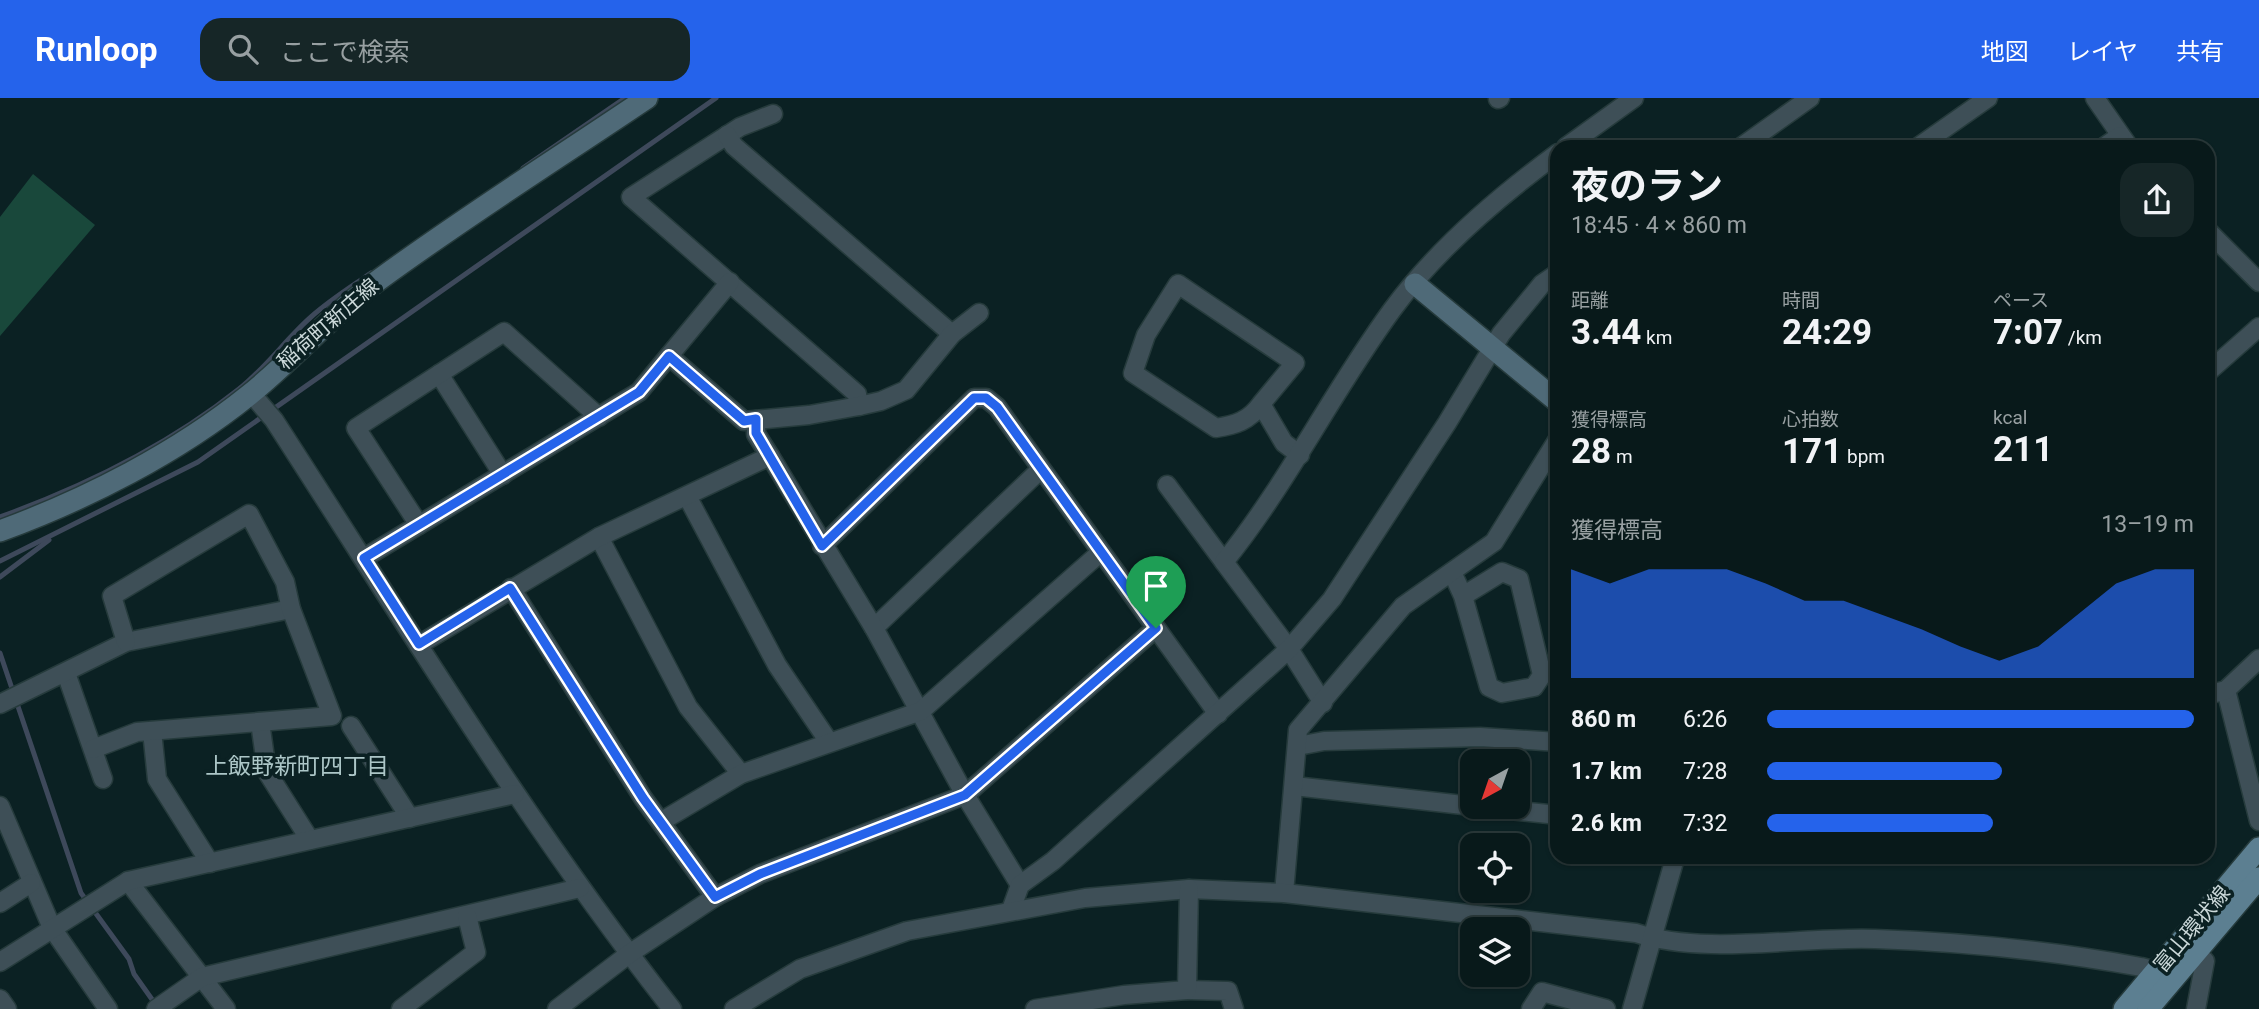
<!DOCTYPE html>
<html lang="ja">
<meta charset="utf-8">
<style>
:root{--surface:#08191a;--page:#162627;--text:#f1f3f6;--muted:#98a0a2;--line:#293839;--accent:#2563eb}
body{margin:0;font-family:Roboto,"Noto Sans JP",sans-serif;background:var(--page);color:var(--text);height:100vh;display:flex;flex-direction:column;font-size:26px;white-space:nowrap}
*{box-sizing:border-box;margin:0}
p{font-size:23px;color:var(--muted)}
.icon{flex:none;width:38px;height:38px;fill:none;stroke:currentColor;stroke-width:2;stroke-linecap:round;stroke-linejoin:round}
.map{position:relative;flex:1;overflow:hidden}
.panel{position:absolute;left:1550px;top:42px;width:665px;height:724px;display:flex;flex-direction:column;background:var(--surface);border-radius:21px;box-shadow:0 2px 5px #0004,0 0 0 2px var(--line)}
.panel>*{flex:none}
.needle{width:46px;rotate:220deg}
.fabs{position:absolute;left:1460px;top:651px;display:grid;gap:14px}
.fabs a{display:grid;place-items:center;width:70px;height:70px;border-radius:14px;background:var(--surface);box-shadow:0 2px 5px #0004,0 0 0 2px var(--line);font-size:35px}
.pin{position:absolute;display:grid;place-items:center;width:60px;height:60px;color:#fff;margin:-72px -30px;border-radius:50% 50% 50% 0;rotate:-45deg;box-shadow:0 0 7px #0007}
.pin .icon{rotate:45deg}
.round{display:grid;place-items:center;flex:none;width:74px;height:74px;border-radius:21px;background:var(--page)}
.headline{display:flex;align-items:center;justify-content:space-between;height:119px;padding:0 21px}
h1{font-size:38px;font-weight:700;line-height:52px}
.metrics{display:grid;grid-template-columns:repeat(3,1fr);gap:10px;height:119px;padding:7px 21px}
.metrics div{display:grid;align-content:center}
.metrics b{font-size:35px;font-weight:700}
.metrics small{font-size:19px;font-weight:400}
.metrics p{font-size:19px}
.chart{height:196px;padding:14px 21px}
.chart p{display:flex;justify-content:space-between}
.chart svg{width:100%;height:126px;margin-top:7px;fill:var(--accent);opacity:.7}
ul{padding:0 21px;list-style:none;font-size:23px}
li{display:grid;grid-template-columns:112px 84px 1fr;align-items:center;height:52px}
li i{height:18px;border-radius:9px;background:var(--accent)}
header{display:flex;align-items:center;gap:42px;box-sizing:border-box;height:98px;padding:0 35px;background:var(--accent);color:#fff}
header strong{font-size:33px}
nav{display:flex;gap:38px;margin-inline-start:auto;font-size:24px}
.search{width:490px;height:63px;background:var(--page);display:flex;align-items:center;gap:18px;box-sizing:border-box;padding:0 24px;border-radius:21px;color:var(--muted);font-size:26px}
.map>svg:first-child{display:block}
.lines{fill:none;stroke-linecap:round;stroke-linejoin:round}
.stream{stroke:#3e495b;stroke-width:5}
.building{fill:#19483b}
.street-casing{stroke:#263b3c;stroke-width:21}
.secondary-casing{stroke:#263b3c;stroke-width:24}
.primary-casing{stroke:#263b3c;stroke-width:24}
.street{stroke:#3e4f57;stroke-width:18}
.secondary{stroke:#4f6a78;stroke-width:21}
.primary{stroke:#5c7f91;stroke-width:21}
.route-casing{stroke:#fff;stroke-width:14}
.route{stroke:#2563eb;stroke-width:9}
.labels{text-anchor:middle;stroke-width:7;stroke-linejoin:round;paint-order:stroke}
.street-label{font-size:21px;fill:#cbd8d9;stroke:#0b2123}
.neighbourhood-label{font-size:23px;fill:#acc6c7;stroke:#0b2123}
</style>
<header>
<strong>Runloop</strong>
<div class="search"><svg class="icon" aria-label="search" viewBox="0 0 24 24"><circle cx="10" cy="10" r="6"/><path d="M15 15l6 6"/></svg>ここで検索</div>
<nav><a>地図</a><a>レイヤ</a><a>共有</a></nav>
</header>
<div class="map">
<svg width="2259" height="911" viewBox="0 0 2259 911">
<rect width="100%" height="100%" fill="#0b2123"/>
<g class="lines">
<g class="stream">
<polyline points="523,70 625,0"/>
<path d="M0,419C83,389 170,346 239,291C266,270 286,241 311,219C330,202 351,189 371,175"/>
<polyline points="0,463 198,364 716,0"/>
<polyline points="0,479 49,442"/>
<polyline points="0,555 81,795 129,861 134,876 156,907"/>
</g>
</g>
<polygon class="building" points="33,76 95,127 0,238 0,119"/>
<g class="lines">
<g class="street-casing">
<g id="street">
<polyline points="2095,0 2129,49"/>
<polyline points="1498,1 1500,0"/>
<polyline points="773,16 740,29 631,99 857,296 859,308"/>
<polyline points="727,37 734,48 952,236"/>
<polyline points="1566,49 1634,0"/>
<polyline points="1741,49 1810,0"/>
<polyline points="1918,49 1988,0"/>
<polyline points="2104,49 2120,38"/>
<polyline points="2208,133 2259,184"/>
<polyline points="669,258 744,323 809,317 859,308 881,303 906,292 952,236 979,215"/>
<polyline points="2208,274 2259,229"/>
<polyline points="439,276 503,377"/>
<path d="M251,295L274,322C403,521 525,724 672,911"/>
<path d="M1261,306C1249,323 1235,327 1216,330L1133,275L1146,237L1178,186L1295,265L1261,306L1284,345L1300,357"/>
<polyline points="756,322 756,336 770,358"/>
<polyline points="1167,387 1224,464"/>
<polyline points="687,398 777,567 829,644"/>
<polyline points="419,427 356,330 504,234 599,319"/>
<polyline points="599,439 688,609 741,676"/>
<polyline points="822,448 974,300 986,300 997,309 1218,616"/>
<polyline points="364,460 639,294 730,184"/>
<polyline points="1452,474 1463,498 1489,589 1502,595 1534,589 1542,577 1519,481 1502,474 1463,498"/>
<polyline points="511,490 643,700 715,799"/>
<polyline points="874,530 1041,371"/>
<polyline points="420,546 599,439 770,358 874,530 965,697 1020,787"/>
<polyline points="66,575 103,681"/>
<polyline points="2226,592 2259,723"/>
<polyline points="2208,597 2226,592 2259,561"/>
<path d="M1323,605L1289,551L1224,464C1288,385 1332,294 1392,212C1436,152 1498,99 1558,55"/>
<polyline points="0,606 126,544 291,511"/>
<polyline points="260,624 267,674 310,742"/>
<polyline points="351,628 410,720"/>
<polyline points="152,633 157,681 210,765"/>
<polyline points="1298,648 1324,643 1480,639 1558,644"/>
<polyline points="93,651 137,634 332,618 291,511 285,484 249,416 112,498 126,544"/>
<polyline points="1294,688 1472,708"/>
<polyline points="0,708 52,830 108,911"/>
<polyline points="1480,709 1558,717"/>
<polyline points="662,723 741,676 921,613 1101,454"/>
<polyline points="128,783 226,911"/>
<polyline points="1284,795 1298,632 1403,508 1494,444 1558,341"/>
<polyline points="0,805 31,785"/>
<polyline points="1011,812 1020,787 1053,763 1289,551 1332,501 1447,325 1501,236 1542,186 1558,175"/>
<polyline points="2195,854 2205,863 2196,911"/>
<polyline points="0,864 128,783 515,696"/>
<polyline points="1187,892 1228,893 1234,911"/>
<polyline points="0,901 7,911"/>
<polyline points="156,911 202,879 580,790"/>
<polyline points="401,911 476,854 467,818"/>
<polyline points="557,911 629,856 715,799 760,776 965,697 1156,530"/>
<path d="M734,911L800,871L907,833L1085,800L1189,791L1284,795L1636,835C1706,858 1801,838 1875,841C1964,844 2054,853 2141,869L2156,873L2164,880"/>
<polyline points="1035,911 1124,897 1187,892 1189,791"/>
<polyline points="1531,911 1542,894 1606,911"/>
<polyline points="1632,911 1675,760"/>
</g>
</g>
<g class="secondary-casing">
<g id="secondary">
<polyline points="1415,186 1558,304"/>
<path d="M0,433C87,401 177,355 249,297C295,260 333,215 380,181C466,118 558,60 647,0"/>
</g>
</g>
<g class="primary-casing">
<g id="primary">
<polyline points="2124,911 2259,750"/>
<polyline points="2148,911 2259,780"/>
</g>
</g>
<use href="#street" class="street"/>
<use href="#secondary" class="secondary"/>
<use href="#primary" class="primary"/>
</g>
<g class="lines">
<g class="route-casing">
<polygon id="route" points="669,258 744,323 756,321 756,335 822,448 974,300 986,300 997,309 1156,530 965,697 760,776 715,799 643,700 510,490 419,546 364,460 639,294"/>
</g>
<use href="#route" class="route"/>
</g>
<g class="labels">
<g class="street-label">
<text transform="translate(328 226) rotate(-41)" y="7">稲荷町新庄線</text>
<text transform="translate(2192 831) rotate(-50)" y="7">富山環状線</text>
</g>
<g class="neighbourhood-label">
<text x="297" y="676">上飯野新町四丁目</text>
</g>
</g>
</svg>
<div class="fabs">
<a><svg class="needle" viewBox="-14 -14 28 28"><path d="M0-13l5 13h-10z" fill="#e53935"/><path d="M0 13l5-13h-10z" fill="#98a0a2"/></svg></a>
<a><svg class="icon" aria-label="locate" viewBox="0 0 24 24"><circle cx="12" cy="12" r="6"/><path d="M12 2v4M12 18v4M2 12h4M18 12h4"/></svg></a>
<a><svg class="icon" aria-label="layers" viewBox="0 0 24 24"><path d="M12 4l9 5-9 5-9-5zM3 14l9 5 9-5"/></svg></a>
</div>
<div class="pin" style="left:1156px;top:530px;background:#1e9e55"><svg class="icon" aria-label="arrive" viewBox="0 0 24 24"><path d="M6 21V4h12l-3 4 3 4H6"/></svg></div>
<section class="panel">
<div class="headline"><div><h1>夜のラン</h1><p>18:45 · 4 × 860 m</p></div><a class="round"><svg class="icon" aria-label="share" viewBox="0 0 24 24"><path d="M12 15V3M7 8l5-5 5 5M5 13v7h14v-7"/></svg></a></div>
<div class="metrics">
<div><p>距離</p><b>3.44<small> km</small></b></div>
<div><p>時間</p><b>24:29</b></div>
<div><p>ペース</p><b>7:07<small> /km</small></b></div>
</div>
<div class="metrics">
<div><p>獲得標高</p><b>28<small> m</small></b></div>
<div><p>心拍数</p><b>171<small> bpm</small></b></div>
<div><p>kcal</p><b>211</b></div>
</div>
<div class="chart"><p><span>獲得標高</span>13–19 m</p>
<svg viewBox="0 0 160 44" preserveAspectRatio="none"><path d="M0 44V6L10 11L20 6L30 6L40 6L50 11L60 17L70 17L80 22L90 27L100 33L110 38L120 33L130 22L140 11L150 6L160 6V44z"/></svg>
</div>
<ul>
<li><b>860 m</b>6:26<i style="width:100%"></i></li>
<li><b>1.7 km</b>7:28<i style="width:55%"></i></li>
<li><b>2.6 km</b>7:32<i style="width:53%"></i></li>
</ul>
</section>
</div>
